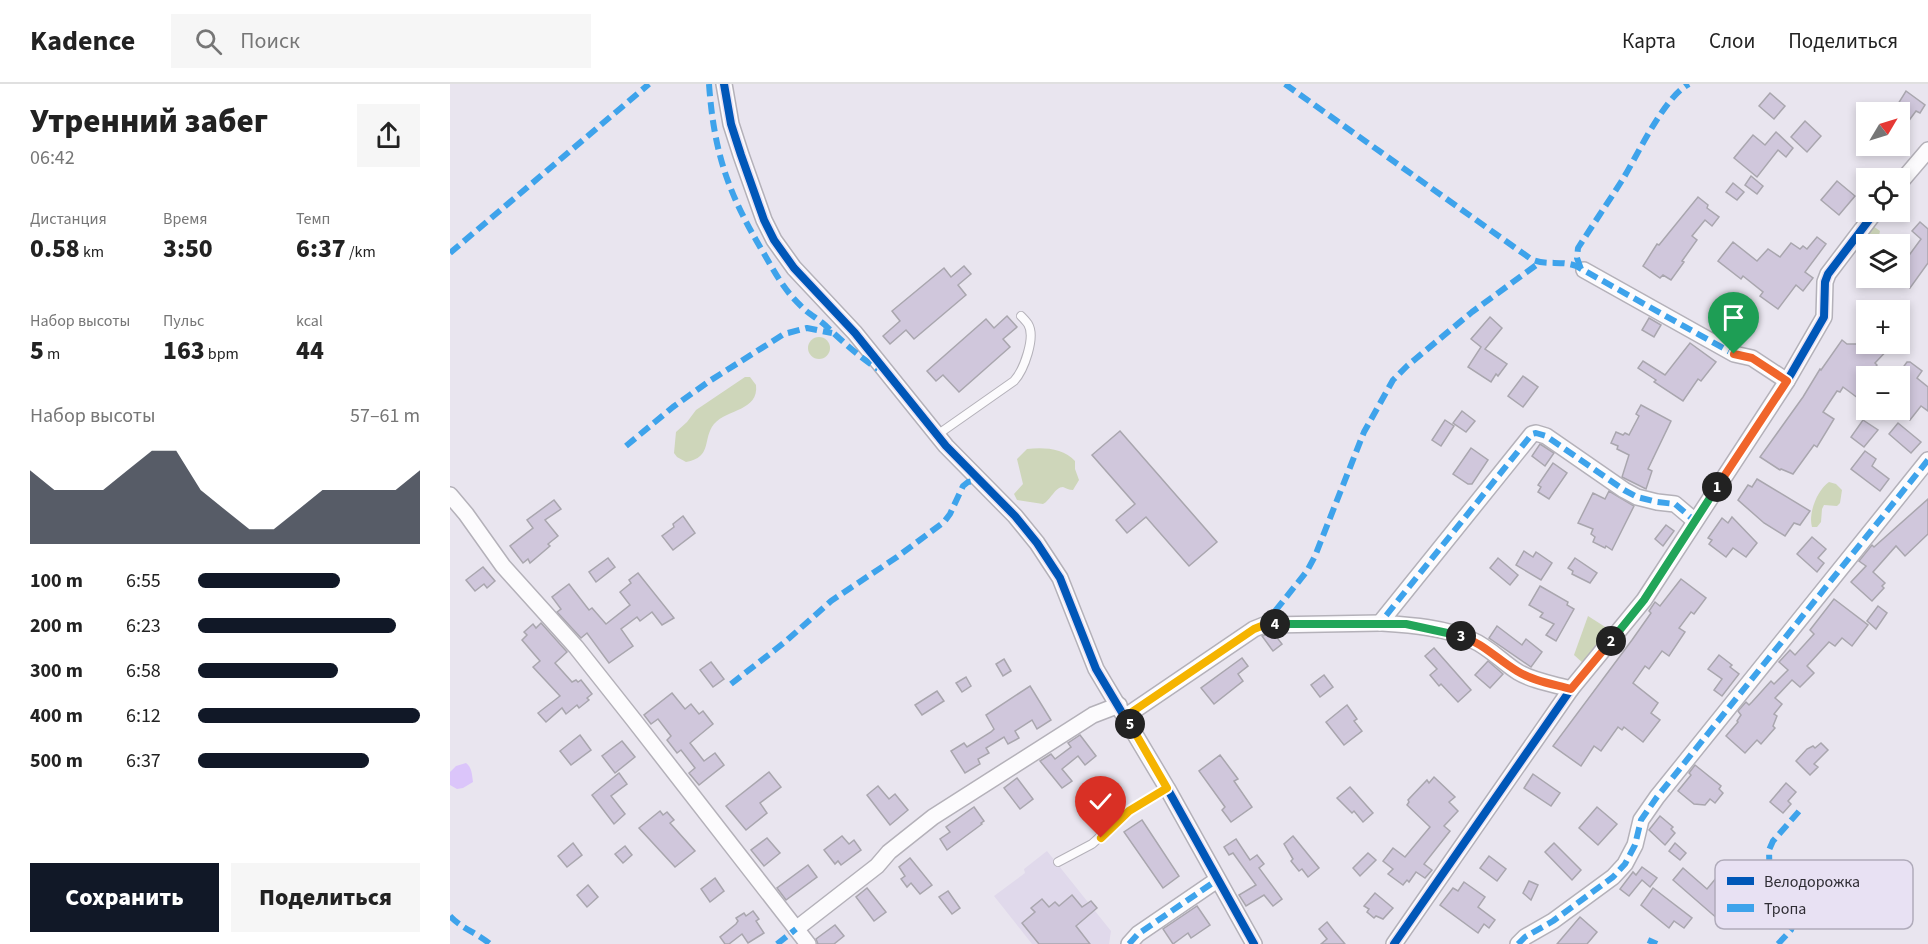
<!DOCTYPE html>
<html lang="ru">
<meta charset="utf-8">
<style>
:root{--surface:#fff;--page:#f6f6f6;--text:#222;--muted:#767676;--line:#e0e0e0;--accent:#111827}
body{margin:0;font-family:"Source Sans 3",sans-serif;background:var(--page);color:var(--text);height:100vh;display:flex;flex-direction:column;font-size:22px;white-space:nowrap}
*{box-sizing:border-box;margin:0}
p{font-size:20px;color:var(--muted)}
.icon{flex:none;width:33px;height:33px;fill:none;stroke:currentColor;stroke-width:2;stroke-linecap:round;stroke-linejoin:round}
.map{position:relative;flex:1;overflow:hidden}
.details{display:flex;flex-direction:column;background:var(--surface);width:450px}
.details>*{flex:none}
.needle{width:39px;rotate:52deg}
.fabs{position:absolute;left:1406px;top:18px;display:grid;gap:12px}
.fabs a{display:grid;place-items:center;width:54px;height:54px;border-radius:0px;background:var(--surface);box-shadow:0 3px 9px #0003;font-size:30px}
.pin{position:absolute;display:grid;place-items:center;width:51px;height:51px;color:#fff;margin:-62px -26px;border-radius:50% 50% 50% 0;rotate:-45deg;box-shadow:0 0 6px #0007}
.pin .icon{rotate:45deg}
.km{position:absolute;width:30px;height:30px;margin:-15px;border-radius:50%;background:#222;color:#fff;font-size:16px;line-height:30px;text-align:center}
.round{display:grid;place-items:center;flex:none;width:63px;height:63px;border-radius:0px;background:var(--page)}
.overview{display:flex;align-items:center;justify-content:space-between;height:102px;padding:0 30px}
h1{font-size:33px;font-weight:800;line-height:45px}
.stats{display:grid;grid-template-columns:repeat(3,1fr);gap:9px;height:102px;padding:6px 30px}
.stats div{display:grid;align-content:center}
.stats b{font-size:26px;font-weight:800}
.stats small{font-size:16px;font-weight:400}
.stats p{font-size:16px}
.chart{height:168px;padding:12px 30px}
.chart p{display:flex;justify-content:space-between}
.chart svg{width:100%;height:108px;margin-top:6px;fill:var(--accent);opacity:.7}
.primary-button{display:flex;gap:12px;margin-top:auto;padding:12px 30px}
.primary-button a{flex:1;height:69px;border-radius:0px;background:var(--accent);color:#fff;font-size:24px;font-weight:800;line-height:69px;text-align:center}
.primary-button a+a{background:var(--page);color:var(--text)}
ul{padding:0 30px;list-style:none;font-size:20px}
li{display:grid;grid-template-columns:96px 72px 1fr;align-items:center;height:45px}
li i{height:15px;border-radius:8px;background:var(--accent)}
header{display:flex;align-items:center;gap:36px;box-sizing:border-box;height:84px;padding:0 30px;background:var(--surface);border-bottom:2px solid var(--line)}
header strong{font-size:28px}
nav{display:flex;gap:33px;margin-inline-start:auto;font-size:21px}
.search{width:420px;height:54px;background:var(--page);display:flex;align-items:center;gap:15px;box-sizing:border-box;padding:0 21px;border-radius:0px;color:var(--muted);font-size:22px}
main{display:flex;flex:1;min-height:0}
.map>svg:first-child{display:block}
.built{fill:#e0d9eb}
.green{fill:#ced6ba}
.water{fill:#dbc5fa}
.building{fill:#d0c7dc;stroke:#a9a6ae;stroke-width:1.5}
.lines{fill:none;stroke-linecap:round;stroke-linejoin:round}
.service-casing{stroke:#b4b1b9;stroke-width:10}
.minor-casing{stroke:#b4b1b9;stroke-width:18}
.service{stroke:#fcfbfd;stroke-width:8}
.minor{stroke:#fcfbfd;stroke-width:15}
.quiet{stroke:#3ea3eb;stroke-width:6;stroke-dasharray:12 6;stroke-linecap:butt}
.cycleway-casing{stroke:#e8e1f3;stroke-width:11}
.cycleway{stroke:#0057b8;stroke-width:8}
.split-1-casing{stroke:#fff;stroke-width:12}
.split-2-casing{stroke:#fff;stroke-width:12}
.split-3-casing{stroke:#fff;stroke-width:12}
.split-4-casing{stroke:#fff;stroke-width:12}
.split-5-casing{stroke:#fff;stroke-width:12}
.split-6-casing{stroke:#fff;stroke-width:12}
.split-1{stroke:#f0652b;stroke-width:8}
.split-2{stroke:#22a559;stroke-width:8}
.split-3{stroke:#f0652b;stroke-width:8}
.split-4{stroke:#22a559;stroke-width:8}
.split-5{stroke:#f5b400;stroke-width:8}
.split-6{stroke:#f5b400;stroke-width:8}
.key{fill:#e8e1f3;stroke:#b0abba;stroke-width:1.5}
.key-label{font-size:16px;fill:#2f2d34}
</style>
<header>
<strong>Kadence</strong>
<div class="search"><svg class="icon" aria-label="search" viewBox="0 0 24 24"><circle cx="10" cy="10" r="6"/><path d="M15 15l6 6"/></svg>Поиск</div>
<nav><a>Карта</a><a>Слои</a><a>Поделиться</a></nav>
</header>
<main>
<section class="details">
<div class="overview"><div><h1>Утренний забег</h1><p>06:42</p></div><a class="round"><svg class="icon" aria-label="share" viewBox="0 0 24 24"><path d="M12 15V3M7 8l5-5 5 5M5 13v7h14v-7"/></svg></a></div>
<div class="stats">
<div><p>Дистанция</p><b>0.58<small> km</small></b></div>
<div><p>Время</p><b>3:50</b></div>
<div><p>Темп</p><b>6:37<small> /km</small></b></div>
</div>
<div class="stats">
<div><p>Набор высоты</p><b>5<small> m</small></b></div>
<div><p>Пульс</p><b>163<small> bpm</small></b></div>
<div><p>kcal</p><b>44</b></div>
</div>
<div class="chart"><p><span>Набор высоты</span>57–61 m</p>
<svg viewBox="0 0 160 44" preserveAspectRatio="none"><path d="M0 44V14L10 22L20 22L30 22L40 14L50 6L60 6L70 22L80 30L90 38L100 38L110 30L120 22L130 22L140 22L150 22L160 14V44z"/></svg>
</div>
<ul>
<li><b>100 m</b>6:55<i style="width:64%"></i></li>
<li><b>200 m</b>6:23<i style="width:89%"></i></li>
<li><b>300 m</b>6:58<i style="width:63%"></i></li>
<li><b>400 m</b>6:12<i style="width:100%"></i></li>
<li><b>500 m</b>6:37<i style="width:77%"></i></li>
</ul>
<div class="primary-button"><a>Сохранить</a><a>Поделиться</a></div>
</section>
<div class="map">
<svg width="1478" height="860" viewBox="0 0 1478 860">
<rect width="100%" height="100%" fill="#e9e5ef"/>
<polygon class="built" points="597,767 661,847 659,860 582,860 544,812 575,789 574,785"/>
<g class="green">
<polygon points="1423,142 1430,147 1428,156 1422,160 1416,160 1414,165 1408,164 1407,162"/>
<circle cx="369" cy="264" r="11"/>
<path d="M295,293H300L306,301C309,327 277,325 264,340C252,355 263,373 236,378L227,373L224,369L226,348L237,338L246,326Z"/>
<path d="M577,365C593,363 614,364 625,377V385L629,396L623,406C619,406 616,404 613,403C605,403 600,417 593,420L567,416L564,410L573,400L567,375Z"/>
<path d="M1379,398L1386,400L1392,406L1390,419L1387,422L1374,421L1372,425L1371,438L1367,443H1362C1358,430 1367,406 1379,398Z"/>
<polygon points="1138,532 1160,546 1134,580 1124,571"/>
</g>
<path class="water" d="M16,679C22,683 22,691 23,698L13,704L7,705L0,701V688L6,682Z"/>
<g class="building">
<polygon points="1456,7 1475,21 1470,29 1466,27 1449,50 1449,28 1443,28"/>
<polygon points="1320,9 1335,22 1324,35 1309,22"/>
<polygon points="1355,37 1371,52 1357,68 1341,53"/>
<polygon points="1326,48 1343,64 1336,73 1328,66 1307,93 1284,74 1303,51 1315,61"/>
<polygon points="1301,92 1313,102 1307,110 1295,101"/>
<polygon points="1387,97 1405,112 1389,131 1371,116"/>
<polygon points="1283,99 1294,108 1287,116 1276,108"/>
<polygon points="1248,113 1258,121 1257,124 1269,133 1262,142 1255,136 1242,152 1247,156 1232,177 1234,178 1221,196 1213,191 1210,194 1193,182 1207,160 1209,161"/>
<polygon points="1470,138 1478,145 1478,179 1460,204 1449,196 1449,185 1471,155 1462,147"/>
<polygon points="1367,153 1376,160 1355,188 1363,194 1353,207 1346,201 1328,225 1310,212 1313,208 1293,192 1291,195 1268,177 1283,158 1307,177 1318,165 1330,173 1341,159 1350,165 1353,162 1357,165"/>
<polygon points="514,182 521,190 508,201 516,211 464,255 456,246 440,260 433,252 450,237 442,227 494,184 501,193"/>
<polygon points="1282,227 1302,242 1296,250 1276,235"/>
<polygon points="557,232 567,243 553,255 560,263 509,308 493,291 486,297 477,287 536,235 544,244"/>
<polygon points="1040,233 1052,244 1035,265 1057,280 1048,292 1046,290 1041,298 1018,283 1031,263 1021,255"/>
<polygon points="1199,234 1211,241 1204,253 1192,246"/>
<polygon points="1392,256 1397,260 1443,260 1425,279 1427,281 1419,292 1416,292 1416,320 1393,303 1390,308 1387,307 1373,328 1384,335 1367,363 1364,361 1343,390 1331,385 1330,386 1310,373 1353,313 1370,285 1371,286"/>
<polygon points="1240,259 1266,278 1251,297 1248,295 1233,317 1204,298 1206,296 1188,284 1193,277 1215,291"/>
<polygon points="1457,278 1460,278 1472,287 1467,294 1478,303 1478,327 1471,322 1460,336 1452,330 1459,321 1449,313 1449,289"/>
<polygon points="1073,292 1088,303 1073,323 1058,312"/>
<polygon points="1191,321 1221,337 1198,385 1202,387 1196,405 1172,393 1179,371 1167,365 1168,362 1161,359 1166,348 1173,351 1175,349 1179,351 1189,332 1186,330"/>
<polygon points="1012,327 1025,337 1016,348 1003,339"/>
<polygon points="995,336 1004,342 991,362 982,356"/>
<polygon points="1413,336 1428,346 1414,363 1401,353"/>
<polygon points="1448,339 1471,358 1461,369 1439,350"/>
<polygon points="670,347 767,458 739,482 696,433 677,449 666,436 685,420 642,371"/>
<polygon points="1090,360 1104,369 1095,382 1082,372"/>
<polygon points="1021,364 1038,376 1022,400 1018,400 1003,390"/>
<polygon points="1415,367 1426,375 1422,382 1439,395 1430,407 1401,385"/>
<polygon points="1103,379 1117,389 1099,415 1088,408 1091,403 1088,401"/>
<polygon points="1307,395 1360,427 1350,441 1344,439 1335,452 1314,439 1288,416 1298,401 1302,403"/>
<polygon points="1159,407 1184,422 1162,466 1156,462 1155,464 1143,458 1145,453 1141,450 1143,445 1128,439 1143,409 1155,415"/>
<polygon points="1478,415 1478,450 1455,472 1446,462 1423,488 1435,499 1432,502 1434,504 1422,517 1401,498 1416,482 1409,477 1422,461 1424,463"/>
<polygon points="104,416 111,425 95,436 108,452 98,460 100,462 80,479 78,475 73,479 60,462 83,444 77,436"/>
<polygon points="233,432 245,449 223,466 212,452 224,443 223,440"/>
<polygon points="1282,433 1307,459 1296,473 1283,464 1276,473 1259,460 1262,456 1258,454 1272,434 1278,439"/>
<polygon points="1216,441 1224,447 1213,462 1205,455"/>
<polygon points="1362,453 1376,465 1368,474 1374,479 1367,488 1347,470"/>
<polygon points="1074,467 1083,473 1086,468 1102,479 1091,496 1066,481"/>
<polygon points="158,474 165,483 146,498 139,488"/>
<polygon points="1048,474 1068,491 1060,501 1040,484"/>
<polygon points="1125,474 1147,489 1140,499 1122,490 1123,487 1118,484"/>
<polygon points="33,483 45,497 37,504 34,500 25,507 16,496"/>
<polygon points="188,489 224,534 212,541 202,528 190,537 187,533 171,545 183,562 159,579 137,549 131,554 107,528 111,525 102,513 119,500 139,526 142,524 156,540 180,521 170,508 181,499 179,496"/>
<polygon points="1231,495 1256,514 1244,530 1241,528 1229,544 1235,548 1219,572 1212,567 1199,585 1195,582 1183,599 1208,619 1201,629 1210,636 1193,658 1174,643 1172,646 1168,643 1151,667 1144,662 1131,682 1103,662 1182,556 1201,529 1199,527 1205,518 1210,522"/>
<polygon points="1090,502 1118,518 1117,521 1124,525 1106,557 1096,551 1104,540 1090,533 1093,529 1079,521"/>
<polygon points="1384,515 1418,541 1402,562 1392,554 1385,562 1379,558 1357,582 1364,589 1350,603 1342,596 1325,614 1332,620 1324,630 1327,632 1323,642 1325,644 1311,660 1307,656 1295,669 1276,652 1288,638 1287,637 1291,631 1288,627 1296,618 1299,621 1302,618 1321,597 1324,600 1338,586 1329,578 1340,566 1345,571 1364,550 1360,546"/>
<polygon points="1428,522 1437,529 1426,545 1417,537"/>
<polygon points="91,539 117,568 105,579 122,598 126,596 128,598 131,596 142,610 137,614 139,616 129,624 127,621 116,630 112,624 96,638 88,629 110,612 83,583 90,577 72,556 77,551 74,548 83,540 86,544"/>
<polygon points="1047,542 1072,561 1076,555 1092,568 1081,583 1039,554"/>
<polygon points="816,551 825,551 832,560 823,567 812,552"/>
<polygon points="984,564 1021,606 1008,618 991,600 989,602 980,591 987,585 975,572"/>
<polygon points="1269,571 1282,581 1280,583 1289,590 1272,612 1264,606 1272,595 1258,585"/>
<polygon points="792,574 798,582 788,590 793,597 764,620 751,604"/>
<polygon points="554,575 561,587 553,592 546,580"/>
<polygon points="1038,577 1053,590 1040,604 1025,591"/>
<polygon points="261,578 274,595 263,603 250,586"/>
<polygon points="874,591 883,603 870,613 861,601"/>
<polygon points="516,593 521,602 512,608 506,599"/>
<polygon points="580,602 601,636 587,645 582,636 565,647 569,654 558,660 554,653 536,664 539,669 528,675 530,680 515,689 501,667 514,659 517,663 541,648 544,645 536,631"/>
<polygon points="487,607 494,617 472,631 465,621"/>
<polygon points="222,609 235,625 241,620 249,630 253,627 263,640 240,659 254,677 265,669 274,681 249,701 239,689 245,684 231,666 227,669 217,656 221,652 208,635 201,640 194,631"/>
<polygon points="897,621 907,635 904,637 912,647 894,661 876,638"/>
<polygon points="130,651 141,666 121,681 110,667"/>
<polygon points="630,651 646,672 635,681 628,672 612,685 622,697 612,704 590,677 601,670 605,675 621,663 618,659"/>
<polygon points="172,657 185,673 165,689 152,672"/>
<polygon points="1371,659 1378,666 1364,680 1368,683 1360,691 1346,677 1357,665 1363,662 1365,664"/>
<polygon points="770,671 788,695 784,697 802,723 781,738 772,726 775,723 749,687"/>
<polygon points="1245,681 1271,702 1269,705 1273,709 1265,719 1260,715 1255,721 1244,720 1228,707 1241,691 1239,689"/>
<polygon points="319,688 331,703 310,719 317,729 296,746 276,722"/>
<polygon points="169,689 177,700 161,712 175,730 164,740 142,711"/>
<polygon points="1083,690 1110,709 1101,722 1074,704"/>
<polygon points="984,693 1005,713 999,718 1008,727 994,742 1000,747 974,780 982,786 975,794 966,788 959,798 957,796 953,801 938,790 943,785 933,777 943,764 955,773 980,743 957,721 959,718 958,716 977,696 979,699"/>
<polygon points="567,694 583,715 570,725 554,704"/>
<polygon points="1336,699 1346,708 1338,717 1341,720 1333,729 1320,718"/>
<polygon points="428,702 439,715 445,710 458,726 440,741 417,711"/>
<polygon points="900,703 923,729 913,738 904,727 902,729 887,714"/>
<polygon points="524,723 534,737 531,739 532,740 497,766 490,755 500,748 496,743"/>
<polygon points="1147,723 1167,740 1148,761 1129,744"/>
<polygon points="210,727 213,731 217,728 224,736 220,739 245,767 225,783 189,744"/>
<polygon points="1210,732 1223,743 1221,745 1225,749 1215,761 1199,746"/>
<polygon points="692,736 729,792 713,804 674,748"/>
<polygon points="392,752 399,760 404,756 411,766 391,781 388,777 385,780 374,766"/>
<polygon points="843,752 869,784 858,793 852,785 849,787 841,777 843,775 834,760"/>
<polygon points="317,754 330,769 314,782 301,766"/>
<polygon points="786,755 800,776 807,771 814,780 809,784 832,815 823,822 814,811 796,822 789,811 806,801 783,769 779,771 774,763"/>
<polygon points="123,759 132,771 117,783 108,772"/>
<polygon points="1104,759 1131,786 1122,796 1095,768"/>
<polygon points="1225,759 1236,769 1230,776 1219,767"/>
<polygon points="175,762 182,771 173,779 165,770"/>
<polygon points="918,769 926,776 910,792 903,784"/>
<polygon points="1039,772 1056,785 1047,797 1030,784"/>
<polygon points="460,774 482,801 470,810 461,799 457,803 451,795 455,792 449,783"/>
<polygon points="358,781 367,793 336,816 327,804"/>
<polygon points="1192,783 1207,794 1200,803 1192,796 1179,812 1170,805 1183,788 1186,791"/>
<polygon points="1233,784 1257,805 1272,787 1280,794 1269,806 1272,809 1270,811 1290,826 1277,843 1223,796"/>
<polygon points="265,794 274,807 260,818 251,805"/>
<polygon points="1079,797 1088,801 1081,816 1073,809"/>
<polygon points="1014,798 1035,813 1028,823 1045,836 1039,844 1034,840 1028,849 990,821 1003,804 1008,807"/>
<polygon points="138,801 148,813 137,823 127,811"/>
<polygon points="417,804 436,828 424,837 406,813"/>
<polygon points="1203,804 1242,834 1234,844 1224,837 1219,844 1191,821"/>
<polygon points="498,807 510,824 502,830 489,813"/>
<polygon points="925,809 943,824 933,835 926,832 924,834 917,828 919,825 914,822"/>
<polygon points="622,811 632,823 641,817 647,824 626,842 640,860 589,860 572,839 585,828 581,824 592,815 599,823 605,818 609,822"/>
<polygon points="747,822 760,841 741,854 738,849 723,860 713,845"/>
<polygon points="303,827 309,835 306,837 314,849 298,859 292,850 279,860 275,860 270,853 286,840 288,837 286,834 294,829 296,832"/>
<polygon points="1130,833 1147,848 1137,860 1107,860"/>
<polygon points="877,838 884,847 895,860 871,860 877,855 869,845"/>
<polygon points="385,841 394,852 384,860 368,860 366,855"/>
</g>
<g class="lines">
<g class="service-casing">
<g id="service">
<path d="M487,351L564,297C574,286 586,253 578,240C576,237 573,234 571,232"/>
<polyline points="608,778 642,760 679,727 717,704"/>
</g>
</g>
<g class="minor-casing">
<g id="minor">
<polyline points="274,0 281,40 291,71 314,136 324,156 344,184 405,249 496,362 565,432 587,459 610,494 646,585 717,704 804,860"/>
<polyline points="1449,100 1478,66"/>
<polyline points="1134,186 1284,270 1302,274 1337,297"/>
<polyline points="0,411 16,430 53,482 126,563 183,635 358,860"/>
<path d="M1121,605C1103,600 1083,597 1068,588C1052,578 1039,563 1022,556C994,543 960,541 930,539L1082,350L1086,349L1096,352L1174,406L1187,413L1207,418L1225,420L1245,437"/>
<polyline points="676,632 804,545 814,541 930,539"/>
<polyline points="346,845 427,782 439,768 483,733 643,631 669,621"/>
<polyline points="679,860 688,850 767,796"/>
<polyline points="944,860 1121,605 1194,516 1337,297 1374,233 1375,198 1378,190 1425,128"/>
<polyline points="1068,860 1075,853 1103,837 1163,793 1175,780 1185,761 1191,736 1207,713 1478,376"/>
</g>
</g>
<use href="#service" class="service"/>
<use href="#minor" class="minor"/>
<g class="quiet">
<path d="M259,0C264,69 278,109 313,168C324,187 334,206 350,221C357,229 367,234 375,241C392,257 408,272 428,285"/>
<path d="M835,0L1081,175C1096,182 1111,176 1126,182L1284,270L1302,274L1337,297"/>
<polyline points="0,169 199,0"/>
<path d="M1131,185L1127,174L1128,164C1142,142 1157,120 1171,98C1188,71 1213,14 1239,0"/>
<polyline points="176,362 223,323 258,298 334,250 357,244 382,249"/>
<polyline points="814,541 857,487 865,472 914,348 943,296 957,282 1022,228 1089,179"/>
<polyline points="281,600 335,558 381,517 447,473 494,438 500,430 513,402 518,398 528,396"/>
<path d="M1121,605C1103,600 1083,597 1068,588C1052,578 1039,563 1022,556C994,543 960,541 930,539L1082,350L1086,349L1096,352L1174,406L1187,413L1207,418L1225,420L1245,437"/>
<polyline points="676,632 804,545 814,541 930,539"/>
<path d="M0,832C11,844 27,849 40,860"/>
<polyline points="1198,856 1207,860"/>
<polyline points="327,860 346,845"/>
<polyline points="679,860 688,850 767,796"/>
<polyline points="1068,860 1075,853 1103,837 1163,793 1175,780 1185,761 1191,736 1207,713 1478,376"/>
<polyline points="1328,860 1341,846 1343,841 1342,834 1320,804 1319,766 1323,757 1351,725"/>
</g>
<g class="cycleway-casing">
<g id="cycleway">
<polyline points="274,0 281,40 291,71 314,136 324,156 344,184 405,249 496,362 565,432 587,459 610,494 646,585 717,704 804,860"/>
<polyline points="944,860 1121,605 1194,516 1337,297 1374,233 1375,198 1378,190 1425,128"/>
</g>
</g>
<use href="#cycleway" class="cycleway"/>
</g>
<g class="lines">
<g class="split-1-casing">
<polyline id="split-1" points="1267,403 1337,297 1302,274 1284,270"/>
</g>
<g class="split-2-casing">
<polyline id="split-2" points="1161,557 1194,516 1267,403"/>
</g>
<g class="split-3-casing">
<path id="split-3" d="M1011,552C1033,559 1047,575 1067,587C1083,597 1103,600 1121,605L1161,557"/>
</g>
<g class="split-4-casing">
<polyline id="split-4" points="825,540 956,540 1011,552"/>
</g>
<g class="split-5-casing">
<polyline id="split-5" points="680,640 676,632 804,545 814,541 825,540"/>
</g>
<g class="split-6-casing">
<polyline id="split-6" points="651,754 679,727 717,704 680,640"/>
</g>
<use href="#split-1" class="split-1"/>
<use href="#split-2" class="split-2"/>
<use href="#split-3" class="split-3"/>
<use href="#split-4" class="split-4"/>
<use href="#split-5" class="split-5"/>
<use href="#split-6" class="split-6"/>
</g>
<rect x="1265" y="776" width="198" height="69" rx="9" class="key"/>
<rect x="1277" y="793" width="27" height="8" fill="#0057b8"/>
<rect x="1277" y="820" width="27" height="8" fill="#3ea3eb"/>
<g class="key-label">
<text x="1314" y="803">Велодорожка</text>
<text x="1314" y="830">Тропа</text>
</g>
</svg>
<div class="fabs">
<a><svg class="needle" viewBox="-14 -14 28 28"><path d="M0-13l5 13h-10z" fill="#e53935"/><path d="M0 13l5-13h-10z" fill="#767676"/></svg></a>
<a><svg class="icon" aria-label="locate" viewBox="0 0 24 24"><circle cx="12" cy="12" r="6"/><path d="M12 2v4M12 18v4M2 12h4M18 12h4"/></svg></a>
<a><svg class="icon" aria-label="layers" viewBox="0 0 24 24"><path d="M12 4l9 5-9 5-9-5zM3 14l9 5 9-5"/></svg></a>
<a>+</a>
<a>−</a>
</div>
<div class="pin" style="left:1284px;top:270px;background:#1e9e55"><svg class="icon" aria-label="arrive" viewBox="0 0 24 24"><path d="M6 21V4h12l-3 4 3 4H6"/></svg></div>
<div class="pin" style="left:651px;top:754px;background:#d93025"><svg class="icon" aria-label="check" viewBox="0 0 24 24"><path d="M5 12l5 5 9-10"/></svg></div>
<b class="km" style="left:1267px;top:403px">1</b>
<b class="km" style="left:1161px;top:557px">2</b>
<b class="km" style="left:1011px;top:552px">3</b>
<b class="km" style="left:825px;top:540px">4</b>
<b class="km" style="left:680px;top:640px">5</b>
</div>
</main>
